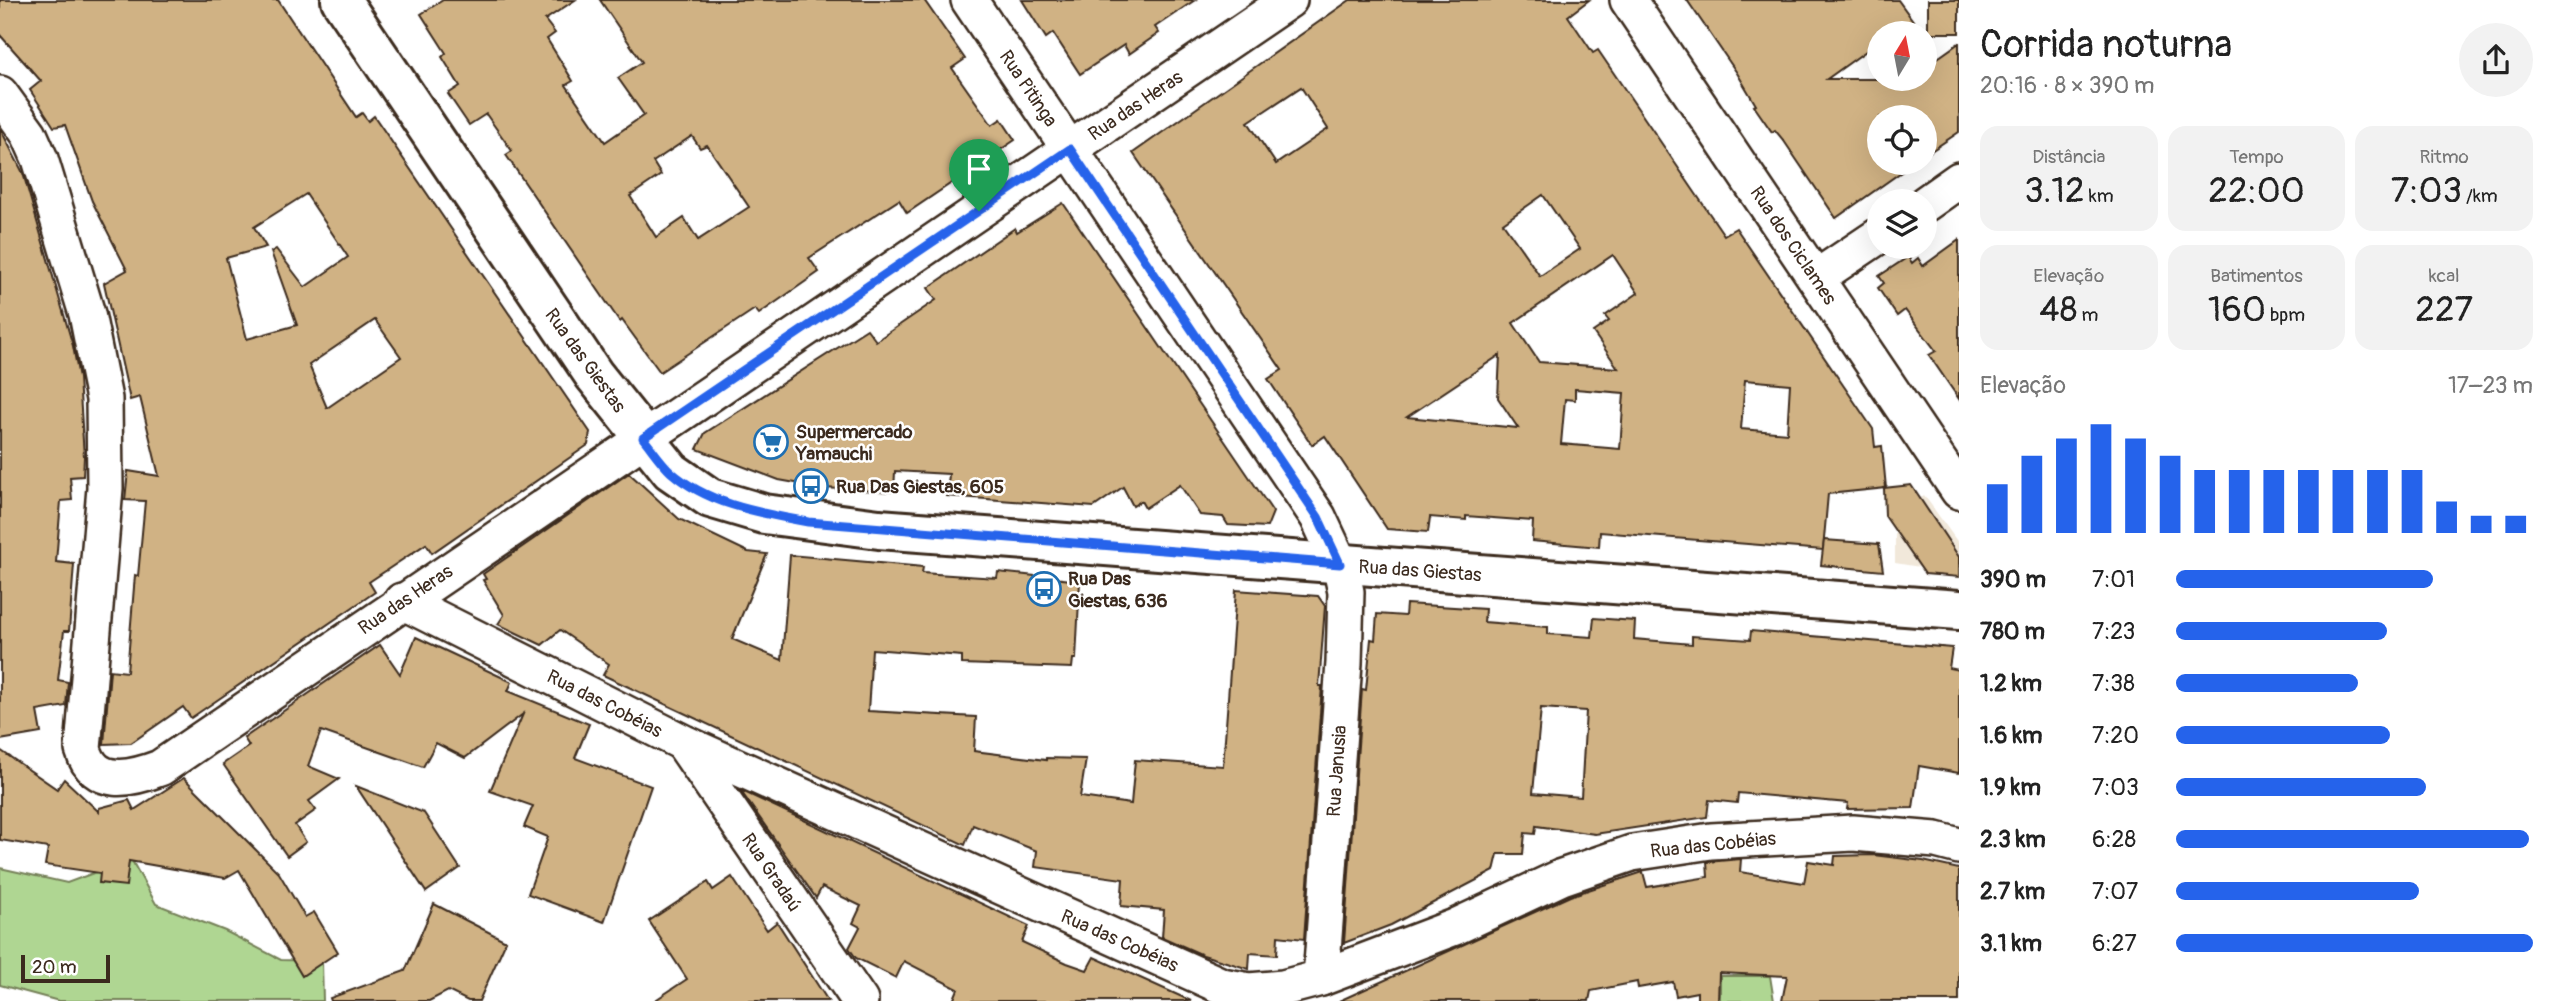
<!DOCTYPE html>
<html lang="pt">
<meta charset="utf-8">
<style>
:root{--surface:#fff;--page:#f2f2f2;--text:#222;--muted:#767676;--accent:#2563eb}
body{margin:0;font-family:Pangolin,sans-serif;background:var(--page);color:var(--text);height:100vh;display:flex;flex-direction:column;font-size:26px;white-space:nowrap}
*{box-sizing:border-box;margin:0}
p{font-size:23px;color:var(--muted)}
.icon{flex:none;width:38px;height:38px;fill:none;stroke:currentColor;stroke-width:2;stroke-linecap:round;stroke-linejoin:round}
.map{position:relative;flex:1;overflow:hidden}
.details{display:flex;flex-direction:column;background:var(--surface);width:595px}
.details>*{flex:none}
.needle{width:46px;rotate:10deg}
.tools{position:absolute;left:1867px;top:21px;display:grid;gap:14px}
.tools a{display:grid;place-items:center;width:70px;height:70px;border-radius:50%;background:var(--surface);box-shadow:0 7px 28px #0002;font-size:35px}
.scale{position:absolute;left:21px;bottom:18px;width:89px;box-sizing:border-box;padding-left:7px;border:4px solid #3b2a1e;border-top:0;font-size:19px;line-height:24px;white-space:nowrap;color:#3b2a1e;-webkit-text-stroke:5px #fff;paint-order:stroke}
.pin{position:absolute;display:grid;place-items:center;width:60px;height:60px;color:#fff;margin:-72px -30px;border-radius:50% 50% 50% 0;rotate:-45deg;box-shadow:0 0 7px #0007}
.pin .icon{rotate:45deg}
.round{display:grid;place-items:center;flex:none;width:74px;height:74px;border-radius:37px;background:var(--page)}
.headline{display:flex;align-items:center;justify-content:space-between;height:119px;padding:0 21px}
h1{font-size:38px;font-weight:600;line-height:52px}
.metrics{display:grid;grid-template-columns:repeat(3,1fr);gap:10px;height:119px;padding:7px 21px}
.metrics div{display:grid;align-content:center;border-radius:18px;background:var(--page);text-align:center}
.metrics b{font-size:35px;font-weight:600}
.metrics small{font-size:19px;font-weight:400}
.metrics p{font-size:19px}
.chart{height:196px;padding:14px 21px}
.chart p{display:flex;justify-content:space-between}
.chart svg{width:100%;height:126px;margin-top:7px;stroke:var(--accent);stroke-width:6}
ul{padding:0 21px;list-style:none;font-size:23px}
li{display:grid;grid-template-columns:112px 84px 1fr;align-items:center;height:52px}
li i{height:18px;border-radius:9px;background:var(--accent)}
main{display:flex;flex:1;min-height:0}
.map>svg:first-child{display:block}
.built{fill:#f1e8da}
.green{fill:#afd692;stroke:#758058;stroke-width:2}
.building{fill:#d0b284;stroke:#3b2a1e;stroke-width:2;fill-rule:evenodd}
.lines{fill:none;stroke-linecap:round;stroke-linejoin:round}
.street-casing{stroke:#3b2a1e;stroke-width:40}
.secondary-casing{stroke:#3b2a1e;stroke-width:44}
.street{stroke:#fff;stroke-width:35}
.secondary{stroke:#fff;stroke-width:38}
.route-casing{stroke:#fff;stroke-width:14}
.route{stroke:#2563eb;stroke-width:9}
.labels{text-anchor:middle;stroke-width:5;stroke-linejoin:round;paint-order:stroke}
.street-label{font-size:19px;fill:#3b2a1e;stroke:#fff}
.poi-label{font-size:19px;font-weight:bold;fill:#3b2a1e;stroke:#fff;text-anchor:start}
</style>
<main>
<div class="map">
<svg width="1959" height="1001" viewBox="0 0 1959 1001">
<rect width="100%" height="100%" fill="#fff"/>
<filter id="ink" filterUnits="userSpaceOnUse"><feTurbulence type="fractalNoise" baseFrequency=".0143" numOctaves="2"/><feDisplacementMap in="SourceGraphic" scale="14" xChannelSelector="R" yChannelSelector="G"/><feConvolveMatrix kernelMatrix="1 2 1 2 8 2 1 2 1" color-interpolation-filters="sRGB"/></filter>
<g filter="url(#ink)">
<polygon class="built" points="1924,495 1959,544 1959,562 1932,569 1895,563 1895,521"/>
<g class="green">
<polygon points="131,859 156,904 225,931 281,960 322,961 323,1001 59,1001 0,985 0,868 67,883"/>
<polygon points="1720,976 1770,976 1774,1001 1720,1001"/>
</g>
<g class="building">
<path d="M0,0H278L356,117L362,113L368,121L374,116L590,432L588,445L432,553L426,544L369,582L375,592L191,718L183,707L131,743L104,744L110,670L127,672L135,575L138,576L145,501L125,500L128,471L159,476L140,397L130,400L104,283L127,270L92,201L65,125L54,127L30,90L41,81L0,35ZM306,194L348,257L305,287L276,249L271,252L297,325L247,339L226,258L266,247L254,227ZM375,320L401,357L327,408L309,365Z"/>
<path d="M443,0H575L545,20L555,33L547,39L573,81L566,85L605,142L644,115L618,78L642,62L600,0H924L965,59L952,68L992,125L1001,119L1015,140L907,213L899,200L809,258L819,272L759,314L755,309L660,372L622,320L620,322L506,155L512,151L486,114L469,125L448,94L460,86L442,57L446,53L421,14ZM692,136L700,148L707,145L749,207L698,240L684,218L656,237L630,196L661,175L653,162Z"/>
<polygon points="1022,0 1195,0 1155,27 1159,33 1129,54 1124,45 1080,74 1053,33 1046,38"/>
<path d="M1350,0H1589L1568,16L1593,53L1598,50L1724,235L1736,228L1873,429L1875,447L1882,446L1886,488L1828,494L1823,550L1600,532L1599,547L1532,541L1533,521L1466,516V520L1430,517L1428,532L1387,529L1325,436L1312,445L1268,379L1282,370L1133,153ZM1301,87L1328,129L1276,164L1248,122ZM1543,195L1580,249L1540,276L1503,223ZM1613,255L1638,293L1605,316L1609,321L1593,332L1618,368L1539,362L1513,323ZM1500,355L1498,398L1518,428L1407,417ZM1745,380L1790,384L1787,433L1741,429ZM1575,389L1624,393L1620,449L1561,444L1565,399L1575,400Z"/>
<polygon points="1687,0 1898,0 1922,33 1880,33 1880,41 1827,79 1925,79 1925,67 1959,43 1959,132 1925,155 1925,117 1880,117 1880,163 1914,163 1836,218 1784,141 1775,130 1772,132 1754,106 1756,105 1737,73"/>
<rect x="1928" y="0" width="31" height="33"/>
<polygon points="0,128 23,173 73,346 79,378 84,457 83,476 70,477 72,500 61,501 56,562 74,564 69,631 64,631 58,680 68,682 66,706 37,711 41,733 0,740"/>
<polygon points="1063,203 1273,512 1267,527 1228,525 1223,517 1200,515 1180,485 1145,508 1141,501 1133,506 1123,487 1094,507 947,496 949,474 895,471 894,492 823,488 779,480 697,449 705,433 867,329 876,341 936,300 928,288 1015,228 1017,232"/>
<polygon points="1959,240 1959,399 1929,355 1936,351 1905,310 1897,316 1878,288 1884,283 1879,276 1908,257 1912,263 1918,258 1923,266"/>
<polygon points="629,473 679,519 748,552 767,554 732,639 782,660 790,555 923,567 922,573 951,575 997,578 998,572 1080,581 1076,659 1073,659 1072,668 962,664 962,656 872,649 868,711 976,717 974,751 1046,760 1046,758 1086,759 1080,797 1131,804 1135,760 1223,766 1236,590 1318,596 1325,606 1319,686 1322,686 1304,939 1278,936 1277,955 1250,953 1249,969 1203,955 1162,937 1164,910 1121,906 1123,879 1035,867 1037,851 973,825 965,845 603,675 609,664 560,630 542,645 498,624 504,615 483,580 486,579 483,574"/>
<polygon points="1911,485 1959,557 1959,577 1925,574 1885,516 1884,488"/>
<polygon points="1824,540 1879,544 1883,571 1821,565"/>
<path d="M1406,604L1485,609L1484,622L1548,627V634L1592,637L1594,618L1635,621L1634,639L1692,644V636L1750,640L1751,631L1952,648L1949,668L1959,670V773L1919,766L1913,808L1847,809L1848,803L1738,793L1737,803L1709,800L1707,817L1595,834L1536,826L1535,834L1525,833L1523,854H1498L1494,871L1391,925L1344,943L1362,689L1366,690L1371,639L1375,640L1377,614L1405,616ZM1541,708L1586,711L1581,797L1533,793Z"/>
<polygon points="416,637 512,682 508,691 589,724 575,758 651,786 604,922 528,894 548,837 524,827 533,806 490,791 523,714 465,758 436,743 423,767 321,731 308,766 339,779 309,801 316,810 295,825 306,842 287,856 223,764 249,746 244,738 380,645 400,674"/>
<polygon points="0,750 57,789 64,779 99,812 99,808 129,800 134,810 184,778 279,873 305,917 314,912 338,952 302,976 239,870 225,878 129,861 126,886 99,883 100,873 45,865 48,848 0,840"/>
<polygon points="356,786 424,813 460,868 426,892"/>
<polygon points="740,790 1029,926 1022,942 1067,963 1087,970 1094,957 1191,1001 953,1001 958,989 904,961 896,978 856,958 849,948 860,927 853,923 861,906 822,887 816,898"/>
<polygon points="1873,855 1923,861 1959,869 1959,1001 1782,1001 1787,976 1719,973 1718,1001 1697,1001 1697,992 1676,996 1673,982 1638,988 1637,982 1591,991 1589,1001 1339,1001 1570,896 1643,872 1647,887 1708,877 1707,862 1741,859 1740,872 1804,883 1808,861 1834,865 1835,856"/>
<polygon points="732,877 767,930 777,922 828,1001 654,1001 687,979 649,921 708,882 713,890"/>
<polygon points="434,904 506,941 479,1001 468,1001 448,991 429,1001 331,1001 330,998 405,971"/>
</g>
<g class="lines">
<g class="street-casing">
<g id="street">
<polyline points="969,0 1318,517 1340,564 1346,592 1344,663 1321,978"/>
<polyline points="1628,0 1959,491"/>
<path d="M0,94L29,134L40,159L87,314L104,399L105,488L83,749C94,788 131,779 160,768L1289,0"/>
<polyline points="1925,204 1959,180"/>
<polyline points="1816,278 1880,235"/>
<polyline points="402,601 684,743 1222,986 1249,991 1283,988 1321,978 1455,927 1562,877 1632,853 1711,841 1853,833 1936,840 1959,846"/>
<polyline points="684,744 860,1001"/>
</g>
</g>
<g class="secondary-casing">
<polyline id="secondary" points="341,0 594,375 671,471 710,498 764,514 879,529 1959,610"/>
</g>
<use href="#street" class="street"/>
<use href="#secondary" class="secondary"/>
</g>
</g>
<g class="lines" filter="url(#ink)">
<g class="route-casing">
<path id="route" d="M1070,149L1318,517L1340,564L808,522C761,513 709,505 671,472C661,463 652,449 643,438Z"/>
</g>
<use href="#route" class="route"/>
</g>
<defs>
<g id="supermarket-ring" transform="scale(1.75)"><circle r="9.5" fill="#fff" stroke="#1f6fb2" stroke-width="1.5"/><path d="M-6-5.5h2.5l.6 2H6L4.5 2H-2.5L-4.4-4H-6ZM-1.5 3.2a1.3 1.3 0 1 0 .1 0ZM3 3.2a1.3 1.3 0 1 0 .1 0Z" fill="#1f6fb2"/></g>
<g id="bus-ring" transform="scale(1.75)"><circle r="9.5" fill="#fff" stroke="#1f6fb2" stroke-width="1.5"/><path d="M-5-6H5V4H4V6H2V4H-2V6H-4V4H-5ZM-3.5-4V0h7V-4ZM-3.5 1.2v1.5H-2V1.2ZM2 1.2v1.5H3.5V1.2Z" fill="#1f6fb2"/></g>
</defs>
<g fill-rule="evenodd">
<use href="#supermarket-ring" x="771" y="442"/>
<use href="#bus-ring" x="811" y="486"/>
<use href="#bus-ring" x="1044" y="589"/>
</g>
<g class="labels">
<g class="street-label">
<text transform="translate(1029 88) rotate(56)" y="7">Rua Pitinga</text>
<text transform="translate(1135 105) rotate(-34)" y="7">Rua das Heras</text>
<text transform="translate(1794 245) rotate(56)" y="7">Rua dos Ciclames</text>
<text transform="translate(586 360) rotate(54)" y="7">Rua das Giestas</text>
<text transform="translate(1420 570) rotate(4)" y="7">Rua das Giestas</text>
<text transform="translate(405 599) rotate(-34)" y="7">Rua das Heras</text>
<text transform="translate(605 703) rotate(27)" y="7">Rua das Cobéias</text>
<text transform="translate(1336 771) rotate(-86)" y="7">Rua Janusia</text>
<text transform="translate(1713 844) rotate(-6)" y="7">Rua das Cobéias</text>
<text transform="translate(772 872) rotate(56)" y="7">Rua Gradaú</text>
<text transform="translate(1120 940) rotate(24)" y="7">Rua das Cobéias</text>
</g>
<g class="poi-label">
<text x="796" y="438">Supermercado<tspan x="796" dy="22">Yamauchi</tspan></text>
<text x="836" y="493">Rua Das Giestas, 605</text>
<text x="1068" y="585">Rua Das<tspan x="1068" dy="22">Giestas, 636</tspan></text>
</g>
</g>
</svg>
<div class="tools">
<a><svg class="needle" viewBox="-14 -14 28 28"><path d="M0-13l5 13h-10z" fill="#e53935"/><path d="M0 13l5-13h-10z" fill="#767676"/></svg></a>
<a><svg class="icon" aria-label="locate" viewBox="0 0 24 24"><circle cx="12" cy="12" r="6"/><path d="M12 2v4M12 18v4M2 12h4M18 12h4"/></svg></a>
<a><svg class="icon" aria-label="layers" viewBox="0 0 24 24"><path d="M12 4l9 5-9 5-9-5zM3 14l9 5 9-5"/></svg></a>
</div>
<div class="scale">20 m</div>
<div class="pin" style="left:979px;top:211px;background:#1e9e55"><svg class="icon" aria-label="arrive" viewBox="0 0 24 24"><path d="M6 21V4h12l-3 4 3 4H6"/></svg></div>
</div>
<section class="details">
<div class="headline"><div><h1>Corrida noturna</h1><p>20:16 · 8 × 390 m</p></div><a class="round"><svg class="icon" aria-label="share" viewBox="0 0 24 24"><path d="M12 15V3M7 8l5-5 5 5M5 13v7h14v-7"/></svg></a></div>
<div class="metrics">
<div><p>Distância</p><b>3.12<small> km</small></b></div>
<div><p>Tempo</p><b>22:00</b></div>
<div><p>Ritmo</p><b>7:03<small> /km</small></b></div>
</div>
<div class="metrics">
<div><p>Elevação</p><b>48<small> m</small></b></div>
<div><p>Batimentos</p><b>160<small> bpm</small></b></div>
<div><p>kcal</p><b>227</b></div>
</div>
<div class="chart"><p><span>Elevação</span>17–23 m</p>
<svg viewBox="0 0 160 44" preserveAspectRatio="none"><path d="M5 44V27M15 44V17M25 44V11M35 44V6M45 44V11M55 44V17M65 44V22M75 44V22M85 44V22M95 44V22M105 44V22M115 44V22M125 44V22M135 44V33M145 44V38M155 44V38"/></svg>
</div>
<ul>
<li><b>390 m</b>7:01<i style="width:72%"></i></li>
<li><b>780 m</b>7:23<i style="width:59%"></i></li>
<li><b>1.2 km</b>7:38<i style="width:51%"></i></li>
<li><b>1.6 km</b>7:20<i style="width:60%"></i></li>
<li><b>1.9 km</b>7:03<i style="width:70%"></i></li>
<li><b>2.3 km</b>6:28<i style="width:99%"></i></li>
<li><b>2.7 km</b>7:07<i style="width:68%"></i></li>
<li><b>3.1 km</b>6:27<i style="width:100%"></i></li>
</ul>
</section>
</main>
